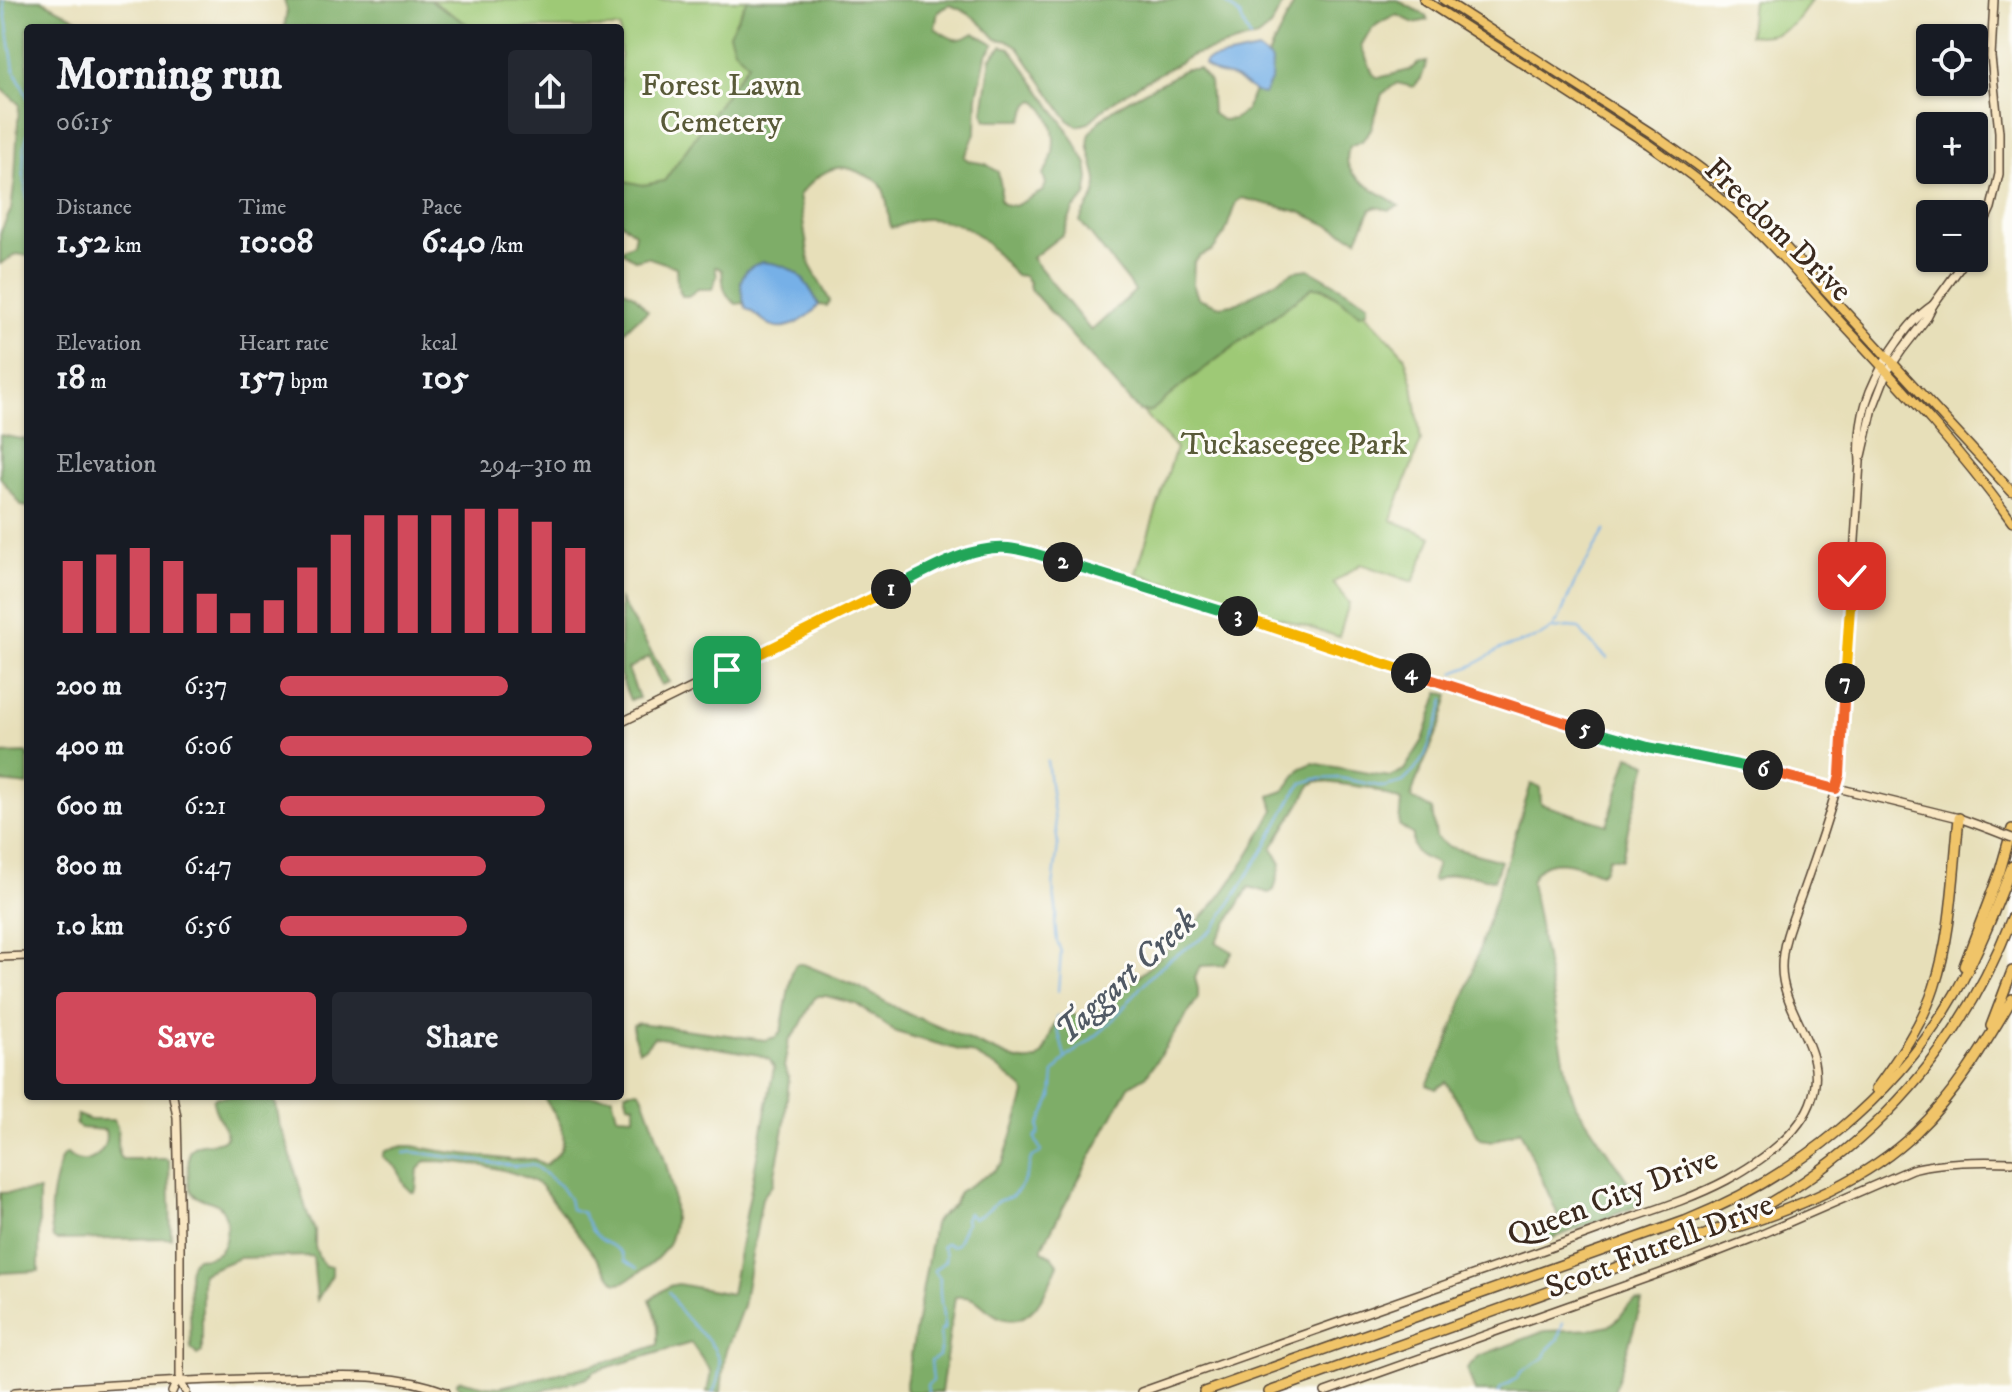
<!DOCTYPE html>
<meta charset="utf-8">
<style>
:root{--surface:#171b24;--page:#242831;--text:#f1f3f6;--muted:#9ea1a6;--accent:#d1495b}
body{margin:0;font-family:"IM FELL DW Pica",serif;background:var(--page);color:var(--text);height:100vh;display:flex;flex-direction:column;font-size:30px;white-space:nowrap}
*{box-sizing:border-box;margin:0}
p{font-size:26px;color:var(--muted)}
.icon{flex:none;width:44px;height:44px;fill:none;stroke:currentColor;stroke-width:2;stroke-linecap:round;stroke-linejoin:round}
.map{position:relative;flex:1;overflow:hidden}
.sheet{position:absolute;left:24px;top:24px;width:600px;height:1076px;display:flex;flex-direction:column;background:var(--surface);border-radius:8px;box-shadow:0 2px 6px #0004}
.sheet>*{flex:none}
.controls{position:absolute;left:1916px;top:24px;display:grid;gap:16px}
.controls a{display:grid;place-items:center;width:72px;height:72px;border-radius:8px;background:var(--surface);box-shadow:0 2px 6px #0004;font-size:40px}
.pin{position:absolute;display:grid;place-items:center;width:68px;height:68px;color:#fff;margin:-34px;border-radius:16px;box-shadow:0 4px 12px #0006}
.km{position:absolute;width:40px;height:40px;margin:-20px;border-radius:50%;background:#222;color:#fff;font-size:22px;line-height:40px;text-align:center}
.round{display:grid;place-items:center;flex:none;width:84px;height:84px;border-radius:8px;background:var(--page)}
.headline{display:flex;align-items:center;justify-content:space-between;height:136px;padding:0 32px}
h1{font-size:44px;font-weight:700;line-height:60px}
.stats{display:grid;grid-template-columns:repeat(3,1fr);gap:12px;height:136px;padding:8px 32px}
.stats div{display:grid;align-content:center}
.stats b{font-size:34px;font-weight:700}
.stats small{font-size:22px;font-weight:400}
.stats p{font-size:22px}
.chart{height:224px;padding:16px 32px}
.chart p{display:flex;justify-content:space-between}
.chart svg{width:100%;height:144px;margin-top:8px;stroke:var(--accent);stroke-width:6}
.cta{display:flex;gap:16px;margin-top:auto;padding:16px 32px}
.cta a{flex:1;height:92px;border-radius:8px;background:var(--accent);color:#fff;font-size:32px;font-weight:700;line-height:92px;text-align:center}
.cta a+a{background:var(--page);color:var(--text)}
ul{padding:0 32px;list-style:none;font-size:26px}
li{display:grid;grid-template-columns:128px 96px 1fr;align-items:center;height:60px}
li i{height:20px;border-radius:10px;background:var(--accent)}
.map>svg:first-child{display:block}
.green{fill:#9ec976;stroke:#6c7a4a;stroke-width:2}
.forest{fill:#7ead67;stroke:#5c6c42;stroke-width:2}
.water{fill:#76b0e7;stroke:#586d82;stroke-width:2}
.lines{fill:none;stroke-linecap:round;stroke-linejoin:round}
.stream{stroke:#76b0e7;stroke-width:2}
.secondary-casing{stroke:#554535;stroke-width:10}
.primary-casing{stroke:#554535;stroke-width:11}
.highway-casing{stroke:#554535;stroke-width:12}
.secondary{stroke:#f9e7c3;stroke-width:7}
.primary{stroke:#f0c469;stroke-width:8}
.highway{stroke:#f0c469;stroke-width:9}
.secondary-bridge-casing{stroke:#554535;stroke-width:10;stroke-linecap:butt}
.secondary-bridge{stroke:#f9e7c3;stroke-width:7}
.split-1-casing{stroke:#fff;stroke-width:16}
.split-2-casing{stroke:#fff;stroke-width:16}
.split-3-casing{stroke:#fff;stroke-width:16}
.split-4-casing{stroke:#fff;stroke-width:16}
.split-5-casing{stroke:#fff;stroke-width:16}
.split-6-casing{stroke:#fff;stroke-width:16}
.split-7-casing{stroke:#fff;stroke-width:16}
.split-8-casing{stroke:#fff;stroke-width:16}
.split-1{stroke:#f5b400;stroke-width:10}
.split-2{stroke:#22a559;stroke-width:10}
.split-3{stroke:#22a559;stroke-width:10}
.split-4{stroke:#f5b400;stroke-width:10}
.split-5{stroke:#f0652b;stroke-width:10}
.split-6{stroke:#22a559;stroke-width:10}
.split-7{stroke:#f0652b;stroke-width:10}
.split-8{stroke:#f5b400;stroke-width:10}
.labels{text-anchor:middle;stroke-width:6;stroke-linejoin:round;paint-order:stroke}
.park-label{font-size:32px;fill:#595a38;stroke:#fdfcf7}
.street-label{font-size:32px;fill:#3b2a1e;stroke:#fdfcf7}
.water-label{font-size:34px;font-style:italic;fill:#505964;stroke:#fdfcf7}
</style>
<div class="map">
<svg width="2012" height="1392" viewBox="0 0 2012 1392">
<rect width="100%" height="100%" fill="#fdfcf7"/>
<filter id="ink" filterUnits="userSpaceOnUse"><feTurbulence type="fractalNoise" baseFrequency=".0125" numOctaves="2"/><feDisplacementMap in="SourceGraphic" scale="16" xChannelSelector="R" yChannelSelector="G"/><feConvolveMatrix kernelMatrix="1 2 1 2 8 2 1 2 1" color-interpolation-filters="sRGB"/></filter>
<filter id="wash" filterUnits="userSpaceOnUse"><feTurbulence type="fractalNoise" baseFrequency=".006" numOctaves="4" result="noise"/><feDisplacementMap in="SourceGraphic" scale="32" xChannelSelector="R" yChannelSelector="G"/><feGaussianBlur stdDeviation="1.8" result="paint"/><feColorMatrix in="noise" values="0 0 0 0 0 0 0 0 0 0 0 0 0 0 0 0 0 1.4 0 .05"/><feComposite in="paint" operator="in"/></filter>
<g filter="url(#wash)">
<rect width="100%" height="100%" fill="#e7dfb9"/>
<g class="green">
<polygon points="401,0 833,0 908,51 620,218 620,28 443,28"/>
<path d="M1752,0H1811C1797,26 1780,39 1749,35Z"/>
<polygon points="1297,274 1367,315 1404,355 1413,384 1421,441 1391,520 1432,537 1413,582 1361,564 1333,583 1349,603 1339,637 1136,573 1176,448 1143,412 1240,333"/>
</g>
<g class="forest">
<polygon points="0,0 41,0 94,28 28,28 28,256 17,254 0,264 0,233 11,210 15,178 19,104 0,87"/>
<polygon points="284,0 430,0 473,28 284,28 287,10"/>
<path d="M747,0H1285L1270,27L1257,37L1193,55L1140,84L1108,105L1088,123L1078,126L1069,121L1017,46L1009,41L996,39C982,23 969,11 949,5L938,11L935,28C951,39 956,44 974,33L994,44L986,56L977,96L976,130L970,146L964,157L969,161L986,164L998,172L1001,187L1000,199L1003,204L1015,206L1043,191L1046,184L1043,174C1060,153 1057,118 1035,100L1029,104L1022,120H986L983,112L991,58L1002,46L1010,48L1068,130L1087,164L1089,179L1086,196L1073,210L1063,234L1032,258L1091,331L1135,291L1080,221C1085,209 1098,196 1097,182C1097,169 1084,146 1090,134C1102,111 1142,92 1165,81C1172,78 1179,71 1186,69C1188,69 1197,69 1199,69L1210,82L1212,113L1222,120L1234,119L1246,110L1272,47L1296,0H1397L1425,15L1428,20L1414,23L1397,15C1377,22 1371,27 1361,46L1373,74L1378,78L1410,70L1418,63L1427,62L1421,79L1413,87L1397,83L1382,94L1371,129L1362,141L1350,146C1335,178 1381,190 1399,206L1389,210L1377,207L1371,209L1357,239L1300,212L1242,198L1236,202L1225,233L1213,250L1199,257L1194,263L1193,284L1198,298L1220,306L1238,303L1294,271L1309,269L1368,303V311L1360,314L1324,288L1313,287L1184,384L1150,412L1139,411L1030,289L1029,282L1024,276L1016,275C1003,262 991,245 976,234C961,222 934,217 915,220C907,221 900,227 891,228C887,214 889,198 881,185C877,179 871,178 865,175C859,173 853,169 847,168C829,164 810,182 799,195L810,265L830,301L827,306L819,305L813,294L741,281L744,303L736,304C723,294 723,285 722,270L717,267H715L717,276L712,289H698L688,296H682L677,284L676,267L647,257L636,260L623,252V248L633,243L635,233L620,222V180L643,185L664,181L748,63L734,49L729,34Z"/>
<polygon points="620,287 635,296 648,311 635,321 620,336"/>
<polygon points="0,435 28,440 28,507 22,506 0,477"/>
<polygon points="620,600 669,682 661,685 649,657 628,669 639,698 630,700 620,675"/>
<path d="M1439,692L1449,695L1441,723L1415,784L1411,798L1432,810L1436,837L1447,846L1501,861L1494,880C1473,875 1455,869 1435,881L1432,879L1437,864C1419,855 1412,857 1413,835L1399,825L1401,801L1370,788L1318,781L1312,784L1272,848L1281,864L1274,890L1269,893L1249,887L1216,942L1233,952L1224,965L1200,966L1195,978L1198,989V998L1147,1075L1129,1086L1042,1247V1251L1052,1256L1058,1264C1048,1287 1033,1331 999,1317C979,1308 981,1295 955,1297L941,1392H907L905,1389L934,1224L939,1217L954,1204L959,1192L992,1172L1003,1162L1022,1105L1025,1094L1024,1089L996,1067L973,1054L896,1032L856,1004L826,996H818L814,999L799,1028L789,1040L784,1067L789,1078L784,1128L773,1184L762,1198L743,1306L725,1353L721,1392H707L711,1372L691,1343L595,1371L587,1378L536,1392H469L457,1385V1382L460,1380L486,1386L500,1387L613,1360L658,1345C658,1326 659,1318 650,1300L669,1286L678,1284L731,1294L774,1068L770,1060L759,1055L654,1037L645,1048L639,1050L633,1034V1025L639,1023L765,1040L776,1037L781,1032L792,971L796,964H803L859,987L902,1011L1011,1058C1057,1074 1041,1028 1063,1016C1069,1012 1074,1016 1081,1016C1088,1016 1097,1011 1103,1007C1118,997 1131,982 1145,971C1170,948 1197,925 1219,898C1240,871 1258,840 1274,810L1270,796L1284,791L1301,768L1313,763L1390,777L1404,770L1423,740Z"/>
<polygon points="28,753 28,785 0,782 0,754"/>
<path d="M1629,756L1648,763L1629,824L1622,859L1609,857L1605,869L1600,873C1578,864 1541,851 1531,882L1569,1086L1576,1105L1641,1201L1635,1207L1543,1242L1539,1240L1540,1234L1562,1224L1520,1130L1494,1141L1480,1139L1446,1082L1436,1089L1427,1085L1446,1047L1466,992L1531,784L1540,787L1541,804L1607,825Z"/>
<path d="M638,1090L642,1094C655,1131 689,1209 667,1246C658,1261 639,1273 624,1282L618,1283L615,1282L541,1186C515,1167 458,1161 426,1161L418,1169L416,1190L415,1192H412C399,1181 404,1182 398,1170C395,1165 387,1162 383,1157L385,1151L403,1146H413L440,1151L512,1160L534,1159L545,1165C578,1143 560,1122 543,1096H612L617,1116L634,1117V1104L628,1103L625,1092Z"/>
<path d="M261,1096H271L276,1105L280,1126L286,1139L308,1216L315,1230V1247L320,1260L325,1266H332V1275L317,1300L313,1257L310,1256L239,1258L202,1273V1352L197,1355L191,1348L189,1272L192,1262L196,1258C201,1257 210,1258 214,1255C229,1248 229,1220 222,1209C214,1197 196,1203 191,1190C186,1180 189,1163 189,1152C198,1138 216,1148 227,1137C225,1124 213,1113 213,1100L217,1097Z"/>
<path d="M77,1115L90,1120H113L117,1126L119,1156L122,1159H166L169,1161L171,1238L56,1240L53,1238C47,1209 53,1186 61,1159L64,1155L67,1154C84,1172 111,1153 105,1130L81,1128L76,1125Z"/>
<polygon points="39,1191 39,1271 0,1273 0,1193"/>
<polygon points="1636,1301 1642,1302 1614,1392 1475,1392 1467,1368 1479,1356 1545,1331 1596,1329 1609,1326 1619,1318 1628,1306"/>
</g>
<g class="water">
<path d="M1258,50L1272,61L1271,81L1264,94C1251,93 1245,83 1234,78C1222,73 1215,76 1204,65L1205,62L1209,60Z"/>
<path d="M763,262C795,265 805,277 819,305C808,319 784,335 767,323C759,318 755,313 746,308C738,286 737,269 763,262Z"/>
</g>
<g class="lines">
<g class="stream">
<polyline points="3,0 14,69 28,98"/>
<polyline points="1223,0 1240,16 1250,38"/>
<path d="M28,133C21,156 23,179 28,202"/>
<polyline points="1553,629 1568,627 1579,628 1587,639 1607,658"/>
<polyline points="1454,673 1476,664 1500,649 1541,636 1552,629 1560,617 1574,584 1605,530"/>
<polyline points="1047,761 1058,845 1053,887 1057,914 1055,923 1057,941 1061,952 1058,991"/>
<polyline points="1057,1016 1057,1026 1065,1057"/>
<path d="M404,1153L413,1152L514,1166L530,1165L535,1166L560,1186L569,1199L571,1209L583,1213C587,1222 589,1229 597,1236C607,1246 622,1246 625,1261L637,1268"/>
<path d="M669,1292C673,1297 675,1304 679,1309C700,1339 734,1348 713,1392"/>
<path d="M928,1392L927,1385L933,1381L931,1361L939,1356L941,1344L940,1331L944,1329C944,1312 938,1296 940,1279L934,1270L945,1261L946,1254L942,1246L946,1243L952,1246L957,1244L966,1223L965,1219L968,1213L973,1218C983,1215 988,1210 995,1203C1001,1198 1008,1200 1013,1195C1023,1188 1029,1169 1031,1158L1040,1153L1041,1151L1035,1138L1039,1133V1126L1052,1097L1054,1073C1060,1067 1063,1060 1070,1055C1083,1045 1098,1036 1109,1024C1126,1007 1140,985 1158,969C1175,953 1197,944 1214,929L1263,851L1294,794L1303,783L1315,779L1340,778L1384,787L1403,782L1415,770L1425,755L1441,713L1444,699"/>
<polyline points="1499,1392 1501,1388 1516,1379 1521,1372 1545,1357 1548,1349 1558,1339 1563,1322"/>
</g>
</g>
</g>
<g filter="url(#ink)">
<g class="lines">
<g class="secondary-casing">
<g id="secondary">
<polyline points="1974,245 1991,208 1999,174 1999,132 1991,57 1994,0"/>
<polyline points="1862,456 1873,408 1887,372 1902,350 1926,319 1933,305 1967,258"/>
<path d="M620,723L955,558C983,549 1005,546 1033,553L1241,617L1626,742L1744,765L1959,818L1989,829"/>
<polyline points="0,957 28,956"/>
<polyline points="173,1096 177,1117 180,1238 180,1381 186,1392"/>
<path d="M15,1392C102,1385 189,1380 277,1378C334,1377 392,1371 446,1392"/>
<polyline points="172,1392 176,1383 180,1381"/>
<path d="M1141,1392C1265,1348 1388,1305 1512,1261C1552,1247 1592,1233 1631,1218C1664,1207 1697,1196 1727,1180C1758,1163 1796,1138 1810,1104C1832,1050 1781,1016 1782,966C1782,942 1793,918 1801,896C1815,856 1830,816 1840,775L1860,462C1857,418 1868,387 1892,350C1904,332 1915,317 1933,305"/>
<path d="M1325,1392L1689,1263L1753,1238L1912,1169C1945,1161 1978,1161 2012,1162"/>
</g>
</g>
<g class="primary-casing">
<g id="primary">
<path d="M1424,0L1648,144C1675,163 1701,182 1726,203C1770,239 1810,289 1849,331C1906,392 1963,453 2012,522"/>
<polyline points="1444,0 1651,133 1688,159 1723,185 1750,210 1780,241 2012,492"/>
</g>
</g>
<g class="highway-casing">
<g id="highway">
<polyline points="1964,966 2000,871 2012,829"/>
<polyline points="1991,1026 2012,971"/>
<path d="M1876,1089C1899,1057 1922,1025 1934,988C1952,934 1953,874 1959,818"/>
<path d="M1734,1228C1798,1207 1867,1180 1916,1132C1956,1094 1984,1046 2012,999"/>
<path d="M1204,1392L1685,1221C1797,1176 1894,1099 1955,994C1978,953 1995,910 2012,866"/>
<path d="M1269,1392L1693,1240C1843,1180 1953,1069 2012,918"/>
</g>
</g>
<use href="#secondary" class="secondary"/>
<use href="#primary" class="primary"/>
<use href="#highway" class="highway"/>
<g class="secondary-bridge-casing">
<polyline id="secondary-bridge" points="1989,829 2012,838"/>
</g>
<use href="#secondary-bridge" class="secondary-bridge"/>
</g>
</g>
<g class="lines" filter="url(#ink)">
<g class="split-1-casing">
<polyline id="split-1" points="727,670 891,589"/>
</g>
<g class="split-2-casing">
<path id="split-2" d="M891,589C927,572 967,545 1008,548C1027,550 1045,557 1063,562"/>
</g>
<g class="split-3-casing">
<polyline id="split-3" points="1063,562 1238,616"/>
</g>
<g class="split-4-casing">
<polyline id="split-4" points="1238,616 1411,673"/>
</g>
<g class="split-5-casing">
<polyline id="split-5" points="1411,673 1585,729"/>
</g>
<g class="split-6-casing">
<polyline id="split-6" points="1585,729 1648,747 1763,770"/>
</g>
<g class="split-7-casing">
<polyline id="split-7" points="1763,770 1836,789 1840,775 1845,683"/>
</g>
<g class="split-8-casing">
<polyline id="split-8" points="1845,683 1852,576"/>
</g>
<use href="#split-1" class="split-1"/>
<use href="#split-2" class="split-2"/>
<use href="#split-3" class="split-3"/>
<use href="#split-4" class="split-4"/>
<use href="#split-5" class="split-5"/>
<use href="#split-6" class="split-6"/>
<use href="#split-7" class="split-7"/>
<use href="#split-8" class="split-8"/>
</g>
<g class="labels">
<g class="park-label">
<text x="721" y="95">Forest Lawn<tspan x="721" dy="37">Cemetery</tspan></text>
<text x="1294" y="454">Tuckaseegee Park</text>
</g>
<g class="street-label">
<text transform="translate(1779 229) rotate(44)" y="11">Freedom Drive</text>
<text transform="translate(1612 1196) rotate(-21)" y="11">Queen City Drive</text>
<text transform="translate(1659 1245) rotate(-21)" y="11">Scott Futrell Drive</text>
</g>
<g class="water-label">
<text transform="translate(1125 975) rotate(-43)" y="12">Taggart Creek</text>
</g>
</g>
</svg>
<div class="controls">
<a><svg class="icon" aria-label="locate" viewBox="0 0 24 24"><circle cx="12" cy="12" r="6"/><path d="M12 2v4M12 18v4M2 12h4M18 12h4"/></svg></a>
<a>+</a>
<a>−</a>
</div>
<div class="pin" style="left:727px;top:670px;background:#1e9e55"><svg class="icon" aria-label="arrive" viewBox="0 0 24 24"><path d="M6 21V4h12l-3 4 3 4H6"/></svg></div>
<div class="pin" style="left:1852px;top:576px;background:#d93025"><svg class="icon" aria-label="check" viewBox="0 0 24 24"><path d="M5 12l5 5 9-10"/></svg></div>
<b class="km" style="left:891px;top:589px">1</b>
<b class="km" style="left:1063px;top:562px">2</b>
<b class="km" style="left:1238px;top:616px">3</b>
<b class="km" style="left:1411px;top:673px">4</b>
<b class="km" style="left:1585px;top:729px">5</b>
<b class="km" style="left:1763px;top:770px">6</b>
<b class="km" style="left:1845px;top:683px">7</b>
<section class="sheet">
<div class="headline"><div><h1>Morning run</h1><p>06:15</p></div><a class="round"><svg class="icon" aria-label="share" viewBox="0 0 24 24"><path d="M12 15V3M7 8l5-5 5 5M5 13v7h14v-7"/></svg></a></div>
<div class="stats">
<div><p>Distance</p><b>1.52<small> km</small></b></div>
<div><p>Time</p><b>10:08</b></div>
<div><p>Pace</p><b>6:40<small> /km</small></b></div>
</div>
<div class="stats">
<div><p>Elevation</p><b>18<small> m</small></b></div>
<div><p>Heart rate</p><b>157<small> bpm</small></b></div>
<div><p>kcal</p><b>105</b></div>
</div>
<div class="chart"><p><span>Elevation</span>294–310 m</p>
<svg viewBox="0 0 160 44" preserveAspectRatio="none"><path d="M5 44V22M15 44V20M25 44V18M35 44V22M45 44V32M55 44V38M65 44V34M75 44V24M85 44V14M95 44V8M105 44V8M115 44V8M125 44V6M135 44V6M145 44V10M155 44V18"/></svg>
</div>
<ul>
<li><b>200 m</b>6:37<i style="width:73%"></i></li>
<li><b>400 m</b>6:06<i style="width:100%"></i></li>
<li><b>600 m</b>6:21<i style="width:85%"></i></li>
<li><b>800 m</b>6:47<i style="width:66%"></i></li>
<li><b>1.0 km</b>6:56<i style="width:60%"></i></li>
</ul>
<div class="cta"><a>Save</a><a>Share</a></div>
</section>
</div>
